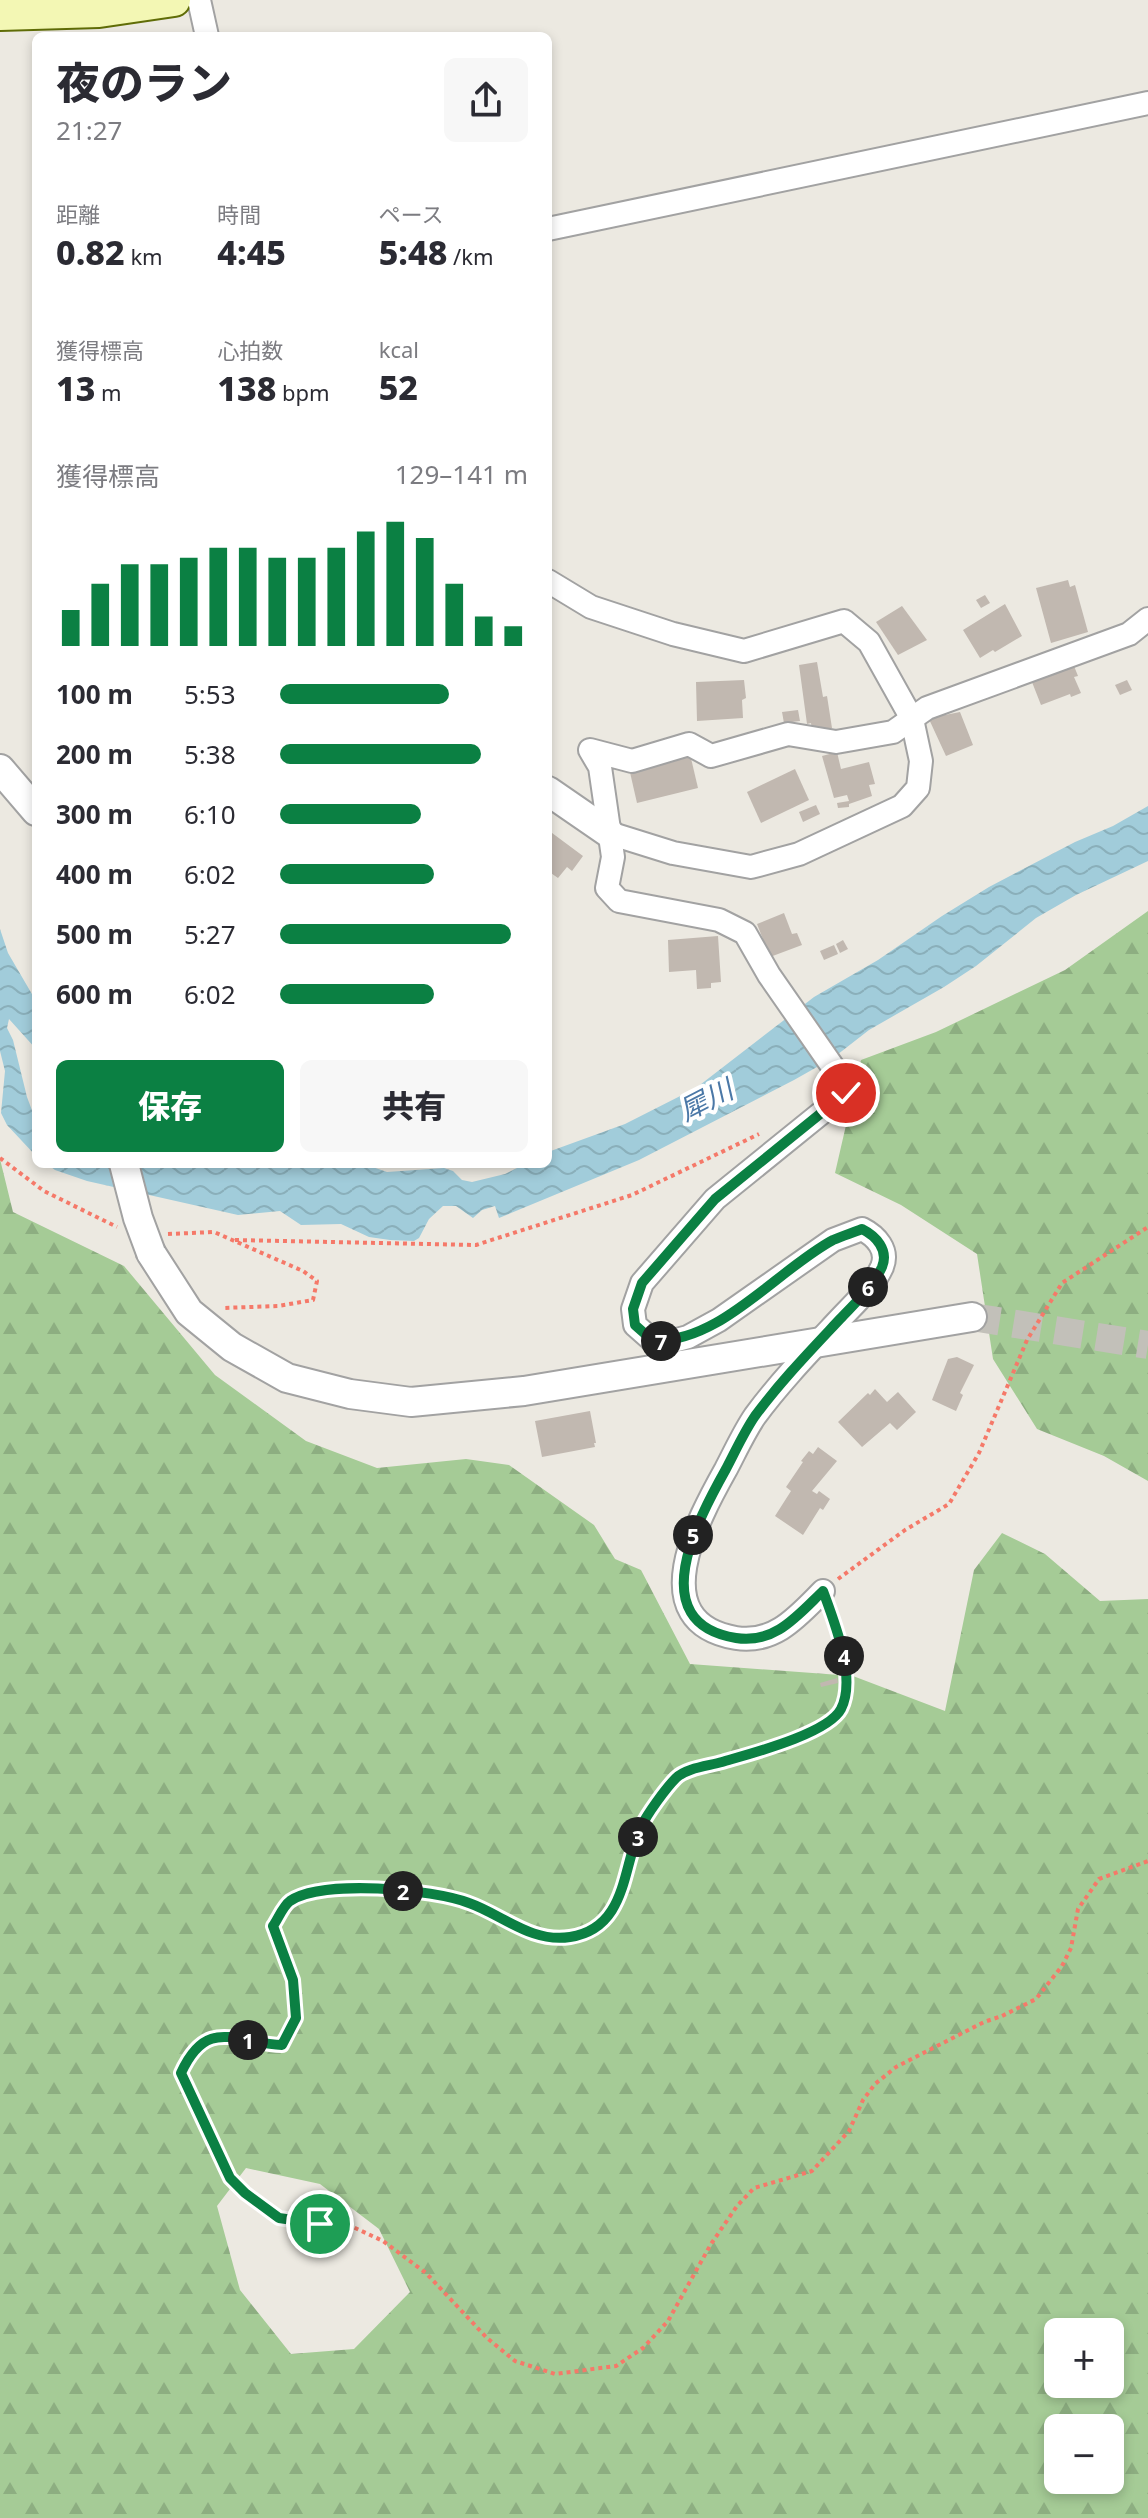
<!DOCTYPE html>
<html lang="ja">
<meta charset="utf-8">
<style>
:root{--surface:#fff;--page:#f7f7f7;--text:#2b2b33;--muted:#7c7c81;--accent:#0b8043}
body{margin:0;font-family:"Noto Sans","Noto Sans JP",sans-serif;background:var(--page);color:var(--text);height:100vh;display:flex;flex-direction:column;font-size:30px;white-space:nowrap}
*{box-sizing:border-box;margin:0}
p{font-size:26px;color:var(--muted)}
.icon{flex:none;width:44px;height:44px;fill:none;stroke:currentColor;stroke-width:2;stroke-linecap:round;stroke-linejoin:round}
.map{position:relative;flex:1;overflow:hidden}
.sheet{position:absolute;left:32px;top:32px;width:520px;height:1136px;display:flex;flex-direction:column;background:var(--surface);border-radius:12px;box-shadow:0 4px 12px #0003}
.sheet>*{flex:none}
.tools{position:absolute;left:1044px;top:2318px;display:grid;gap:16px}
.tools a{display:grid;place-items:center;width:80px;height:80px;border-radius:12px;background:var(--surface);box-shadow:0 4px 12px #0003;font-size:40px}
.pin{position:absolute;display:grid;place-items:center;width:68px;height:68px;color:#fff;margin:-34px;border:4px solid #fff;border-radius:50%;box-shadow:0 2px 8px #0007}
.km{position:absolute;width:40px;height:40px;margin:-20px;border-radius:50%;background:#222;color:#fff;font-size:22px;line-height:40px;text-align:center}
.round{display:grid;place-items:center;flex:none;width:84px;height:84px;border-radius:12px;background:var(--page)}
.headline{display:flex;align-items:center;justify-content:space-between;height:136px;padding:0 24px}
h1{font-size:44px;font-weight:800;line-height:60px}
.metrics{display:grid;grid-template-columns:repeat(3,1fr);gap:12px;height:136px;padding:8px 24px}
.metrics div{display:grid;align-content:center}
.metrics b{font-size:34px;font-weight:800}
.metrics small{font-size:22px;font-weight:400}
.metrics p{font-size:22px}
.chart{height:224px;padding:16px 24px}
.chart p{display:flex;justify-content:space-between}
.chart svg{width:100%;height:144px;margin-top:8px;stroke:var(--accent);stroke-width:6}
.cta{display:flex;gap:16px;margin-top:auto;padding:16px 24px}
.cta a{flex:1;height:92px;border-radius:12px;background:var(--accent);color:#fff;font-size:32px;font-weight:800;line-height:92px;text-align:center}
.cta a+a{background:var(--page);color:var(--text)}
ul{padding:0 24px;list-style:none;font-size:26px}
li{display:grid;grid-template-columns:128px 96px 1fr;align-items:center;height:60px}
li i{height:20px;border-radius:10px;background:var(--accent)}
.map>svg:first-child{display:block}
.forest{fill:url(#forest-firs);fill-rule:evenodd}
.water{fill:url(#water-waves)}
.building{fill:#c1b8b0}
.lines{fill:none;stroke-linecap:round;stroke-linejoin:round}
.tertiary-tunnel{stroke:#c2c0b9;stroke-width:28;stroke-dasharray:28 14;stroke-linecap:butt}
.minor-casing{stroke:#a2a2a2;stroke-width:26}
.tertiary-casing{stroke:#a2a2a2;stroke-width:32}
.secondary-casing{stroke:#606d07;stroke-width:36}
.path{stroke:#f57969;stroke-width:4;stroke-dasharray:4 4;stroke-linecap:butt}
.minor{stroke:#fff;stroke-width:22}
.tertiary{stroke:#fff;stroke-width:28}
.secondary{stroke:#f3f7b4;stroke-width:32}
.tertiary-bridge-casing{stroke:#a2a2a2;stroke-width:32;stroke-linecap:butt}
.tertiary-bridge{stroke:#fff;stroke-width:28}
.route-casing{stroke:#fff;stroke-width:16}
.route{stroke:#0b8043;stroke-width:10}
.labels{text-anchor:middle;stroke-width:8;stroke-linejoin:round;paint-order:stroke}
.water-label{font-size:28px;font-style:italic;fill:#4b78a7;stroke:#fff}
</style>
<div class="map">
<svg width="1148" height="2518" viewBox="0 0 1148 2518">
<defs>
<pattern id="forest-firs" width="22" height="20" patternUnits="userSpaceOnUse" patternTransform="scale(2)"><rect width="22" height="20" fill="#a5cb96"/><path d="M5 1l3.5 6h-7zM16 11l3.5 6h-7z" fill="#8dae81"/></pattern>
<pattern id="water-waves" width="16" height="10" patternUnits="userSpaceOnUse" patternTransform="scale(2)"><rect width="16" height="10" fill="#a1ccda"/><path d="M0 5q4-4 8 0t8 0" fill="none" stroke="#8aafba"/></pattern>
</defs>
<rect width="100%" height="100%" fill="#ece9e1"/>
<g class="forest">
<polygon points="1148,911 1148,1481 1104,1456 1037,1429 993,1359 977,1254 901,1205 835,1173 861,1060 936,1032 1065,970"/>
<path d="M0,1159L13,1212L124,1266L215,1375L306,1441L377,1468L466,1459L509,1465L594,1525L615,1559L641,1570L690,1664L853,1676L945,1711L974,1570L1002,1533L1045,1554L1100,1601L1148,1599V2518H0ZM246,2168L320,2184L379,2229L410,2292L354,2349L291,2354L240,2290L217,2206ZM1058,2332H1110V2384H1058ZM1058,2428H1110V2480H1058Z"/>
</g>
<g class="water">
<polygon points="1148,806 1148,861 1076,895 1036,918 976,966 944,987 869,1030 833,1058 794,1080 639,1160 499,1218 495,1206 482,1210 473,1218 456,1206 443,1206 429,1219 419,1238 414,1241 390,1240 369,1237 341,1224 301,1225 280,1211 238,1215 87,1181 55,1170 47,1164 364,1164 387,1172 444,1168 453,1171 462,1180 472,1182 505,1174 525,1164 548,1164 548,1152 625,1124 696,1088 814,997 878,960 942,916 989,887 1075,842 1113,826"/>
<polygon points="0,929 8,953 36,1001 36,1049 9,1019 7,1028 13,1040 27,1097 36,1121 36,1156 7,1125 1,1113 5,1071 0,1051"/>
</g>
<g class="building">
<polygon points="1068,580 1070,587 1075,585 1088,632 1051,643 1036,588"/>
<polygon points="985,595 990,603 981,608 976,600"/>
<polygon points="1005,604 1022,636 995,652 993,650 980,658 963,630"/>
<polygon points="902,606 927,640 898,655 876,622"/>
<polygon points="1072,661 1078,676 1074,677 1081,693 1071,697 1070,694 1041,705 1030,677"/>
<polygon points="817,662 823,697 827,696 832,728 812,731 811,723 807,724 799,665"/>
<polygon points="744,680 746,698 742,700 743,718 697,721 696,682"/>
<polygon points="1127,680 1132,690 1120,695 1115,685"/>
<polygon points="798,710 800,721 784,723 782,712"/>
<polygon points="943,710 945,715 960,712 973,745 946,756 928,717"/>
<polygon points="837,752 841,769 869,762 875,784 869,785 872,796 849,804 849,807 838,808 837,803 849,801 847,795 834,798 822,756"/>
<polygon points="690,754 698,788 637,803 629,768"/>
<polygon points="795,769 809,800 761,823 747,792"/>
<polygon points="816,805 820,814 803,822 799,812"/>
<polygon points="548,830 583,856 572,871 567,867 558,878 548,871"/>
<polygon points="784,913 792,934 797,933 802,945 770,957 757,924"/>
<polygon points="718,936 721,982 711,983 711,988 697,989 696,970 669,972 668,940"/>
<polygon points="843,940 848,949 840,953 836,944"/>
<polygon points="834,945 838,954 824,960 820,951"/>
<polygon points="957,1357 974,1365 960,1393 963,1395 956,1411 932,1400 948,1359"/>
<polygon points="875,1389 887,1402 898,1392 916,1412 897,1430 890,1423 862,1447 838,1422 868,1393 870,1395"/>
<polygon points="590,1411 596,1443 594,1443 595,1447 542,1457 535,1421"/>
<polygon points="818,1447 837,1461 812,1491 817,1494 819,1491 830,1499 823,1510 820,1508 803,1535 775,1516 791,1491 786,1487 803,1462 801,1461 809,1451 813,1454"/>
<polygon points="837,1678 838,1683 821,1687 820,1683"/>
</g>
<g class="lines">
<polyline class="tertiary-tunnel" points="972,1317 1148,1345"/>
<g class="minor-casing">
<g id="minor">
<polyline points="199,0 207,36"/>
<polyline points="548,229 1148,103"/>
<polyline points="548,581 591,607 673,634 744,651 844,621 869,642 912,719 921,761 918,788 902,806 799,854 751,867 673,853 609,833"/>
<path d="M823,1591C798,1616 775,1644 736,1638C642,1622 698,1519 726,1469C735,1452 744,1432 755,1416C780,1382 811,1350 840,1319C854,1304 873,1287 882,1267C889,1250 876,1236 862,1229L833,1240L719,1320L688,1337L673,1341L652,1340L635,1325L633,1309L642,1283L715,1199L846,1093L835,1070L769,975L745,933L719,920L619,901L607,888L613,857L600,767L590,750L632,761L689,744L711,756L788,734L836,742L893,732L927,708L1129,634L1148,619"/>
</g>
</g>
<g class="tertiary-casing">
<g id="tertiary">
<polyline points="0,769 36,811"/>
<polyline points="548,791 609,833"/>
<polyline points="151,1253 189,1312 232,1347 287,1378 350,1394 411,1402 524,1391 972,1317"/>
</g>
</g>
<g class="secondary-casing">
<polyline id="secondary" points="0,14 99,11 174,0"/>
</g>
<g class="path">
<polyline points="0,1158 44,1191 117,1227"/>
<polyline points="168,1234 214,1232 303,1271 317,1281 313,1300 278,1306 223,1308"/>
<polyline points="235,1240 476,1245 632,1195 759,1134"/>
<polyline points="838,1579 905,1530 949,1504 979,1453 1027,1340 1062,1283 1148,1227"/>
<path d="M830,1611L841,1638L845,1661L842,1708L831,1721L784,1744L678,1776L641,1827L620,1899L596,1926L571,1937H539L468,1902L421,1892L356,1887L324,1889L289,1902L273,1926L293,1980L296,2018L282,2045C235,2043 207,2016 181,2073L230,2178L245,2193L279,2218L353,2227L383,2241L426,2273L487,2338L515,2361L555,2374L616,2366L643,2348L668,2321L711,2244L737,2206L754,2188L812,2171L849,2131L863,2100L875,2084L896,2067L984,2022L1002,2016L1036,1999L1062,1966L1071,1948L1078,1909L1099,1879L1148,1861"/>
</g>
<use href="#minor" class="minor"/>
<use href="#tertiary" class="tertiary"/>
<use href="#secondary" class="secondary"/>
<g class="tertiary-bridge-casing">
<polyline id="tertiary-bridge" points="124,1164 138,1218 151,1253"/>
</g>
<use href="#tertiary-bridge" class="tertiary-bridge"/>
</g>
<g class="lines">
<g class="route-casing">
<path id="route" d="M320,2224L279,2218L245,2193L230,2178L181,2073C207,2016 235,2043 282,2045L296,2018L293,1980L273,1926C278,1919 283,1906 290,1901C323,1879 432,1889 469,1903C503,1915 531,1943 570,1937C628,1928 622,1866 641,1827C647,1814 666,1788 676,1778C686,1768 708,1766 722,1762C749,1754 828,1734 841,1709C857,1678 834,1621 823,1591C797,1616 775,1644 736,1638C642,1623 698,1519 726,1469C735,1452 744,1432 755,1416C780,1382 811,1350 840,1319C854,1304 873,1287 882,1267C889,1250 876,1236 862,1229C852,1233 842,1236 833,1240C777,1270 718,1345 652,1340L635,1325L633,1309L642,1283L715,1199L846,1093"/>
</g>
<use href="#route" class="route"/>
</g>
<g class="labels">
<g class="water-label">
<text transform="translate(706 1100) rotate(-27)" y="10">犀川</text>
</g>
</g>
</svg>
<div class="tools">
<a>+</a>
<a>−</a>
</div>
<div class="pin" style="left:320px;top:2224px;background:#1e9e55"><svg class="icon" aria-label="arrive" viewBox="0 0 24 24"><path d="M6 21V4h12l-3 4 3 4H6"/></svg></div>
<div class="pin" style="left:846px;top:1093px;background:#d93025"><svg class="icon" aria-label="check" viewBox="0 0 24 24"><path d="M5 12l5 5 9-10"/></svg></div>
<b class="km" style="left:248px;top:2040px">1</b>
<b class="km" style="left:403px;top:1891px">2</b>
<b class="km" style="left:638px;top:1837px">3</b>
<b class="km" style="left:844px;top:1656px">4</b>
<b class="km" style="left:693px;top:1535px">5</b>
<b class="km" style="left:868px;top:1287px">6</b>
<b class="km" style="left:661px;top:1341px">7</b>
<section class="sheet">
<div class="headline"><div><h1>夜のラン</h1><p>21:27</p></div><a class="round"><svg class="icon" aria-label="share" viewBox="0 0 24 24"><path d="M12 15V3M7 8l5-5 5 5M5 13v7h14v-7"/></svg></a></div>
<div class="metrics">
<div><p>距離</p><b>0.82<small> km</small></b></div>
<div><p>時間</p><b>4:45</b></div>
<div><p>ペース</p><b>5:48<small> /km</small></b></div>
</div>
<div class="metrics">
<div><p>獲得標高</p><b>13<small> m</small></b></div>
<div><p>心拍数</p><b>138<small> bpm</small></b></div>
<div><p>kcal</p><b>52</b></div>
</div>
<div class="chart"><p><span>獲得標高</span>129–141 m</p>
<svg viewBox="0 0 160 44" preserveAspectRatio="none"><path d="M5 44V33M15 44V25M25 44V19M35 44V19M45 44V17M55 44V14M65 44V14M75 44V17M85 44V17M95 44V14M105 44V9M115 44V6M125 44V11M135 44V25M145 44V35M155 44V38"/></svg>
</div>
<ul>
<li><b>100 m</b>5:53<i style="width:68%"></i></li>
<li><b>200 m</b>5:38<i style="width:81%"></i></li>
<li><b>300 m</b>6:10<i style="width:57%"></i></li>
<li><b>400 m</b>6:02<i style="width:62%"></i></li>
<li><b>500 m</b>5:27<i style="width:93%"></i></li>
<li><b>600 m</b>6:02<i style="width:62%"></i></li>
</ul>
<div class="cta"><a>保存</a><a>共有</a></div>
</section>
</div>
